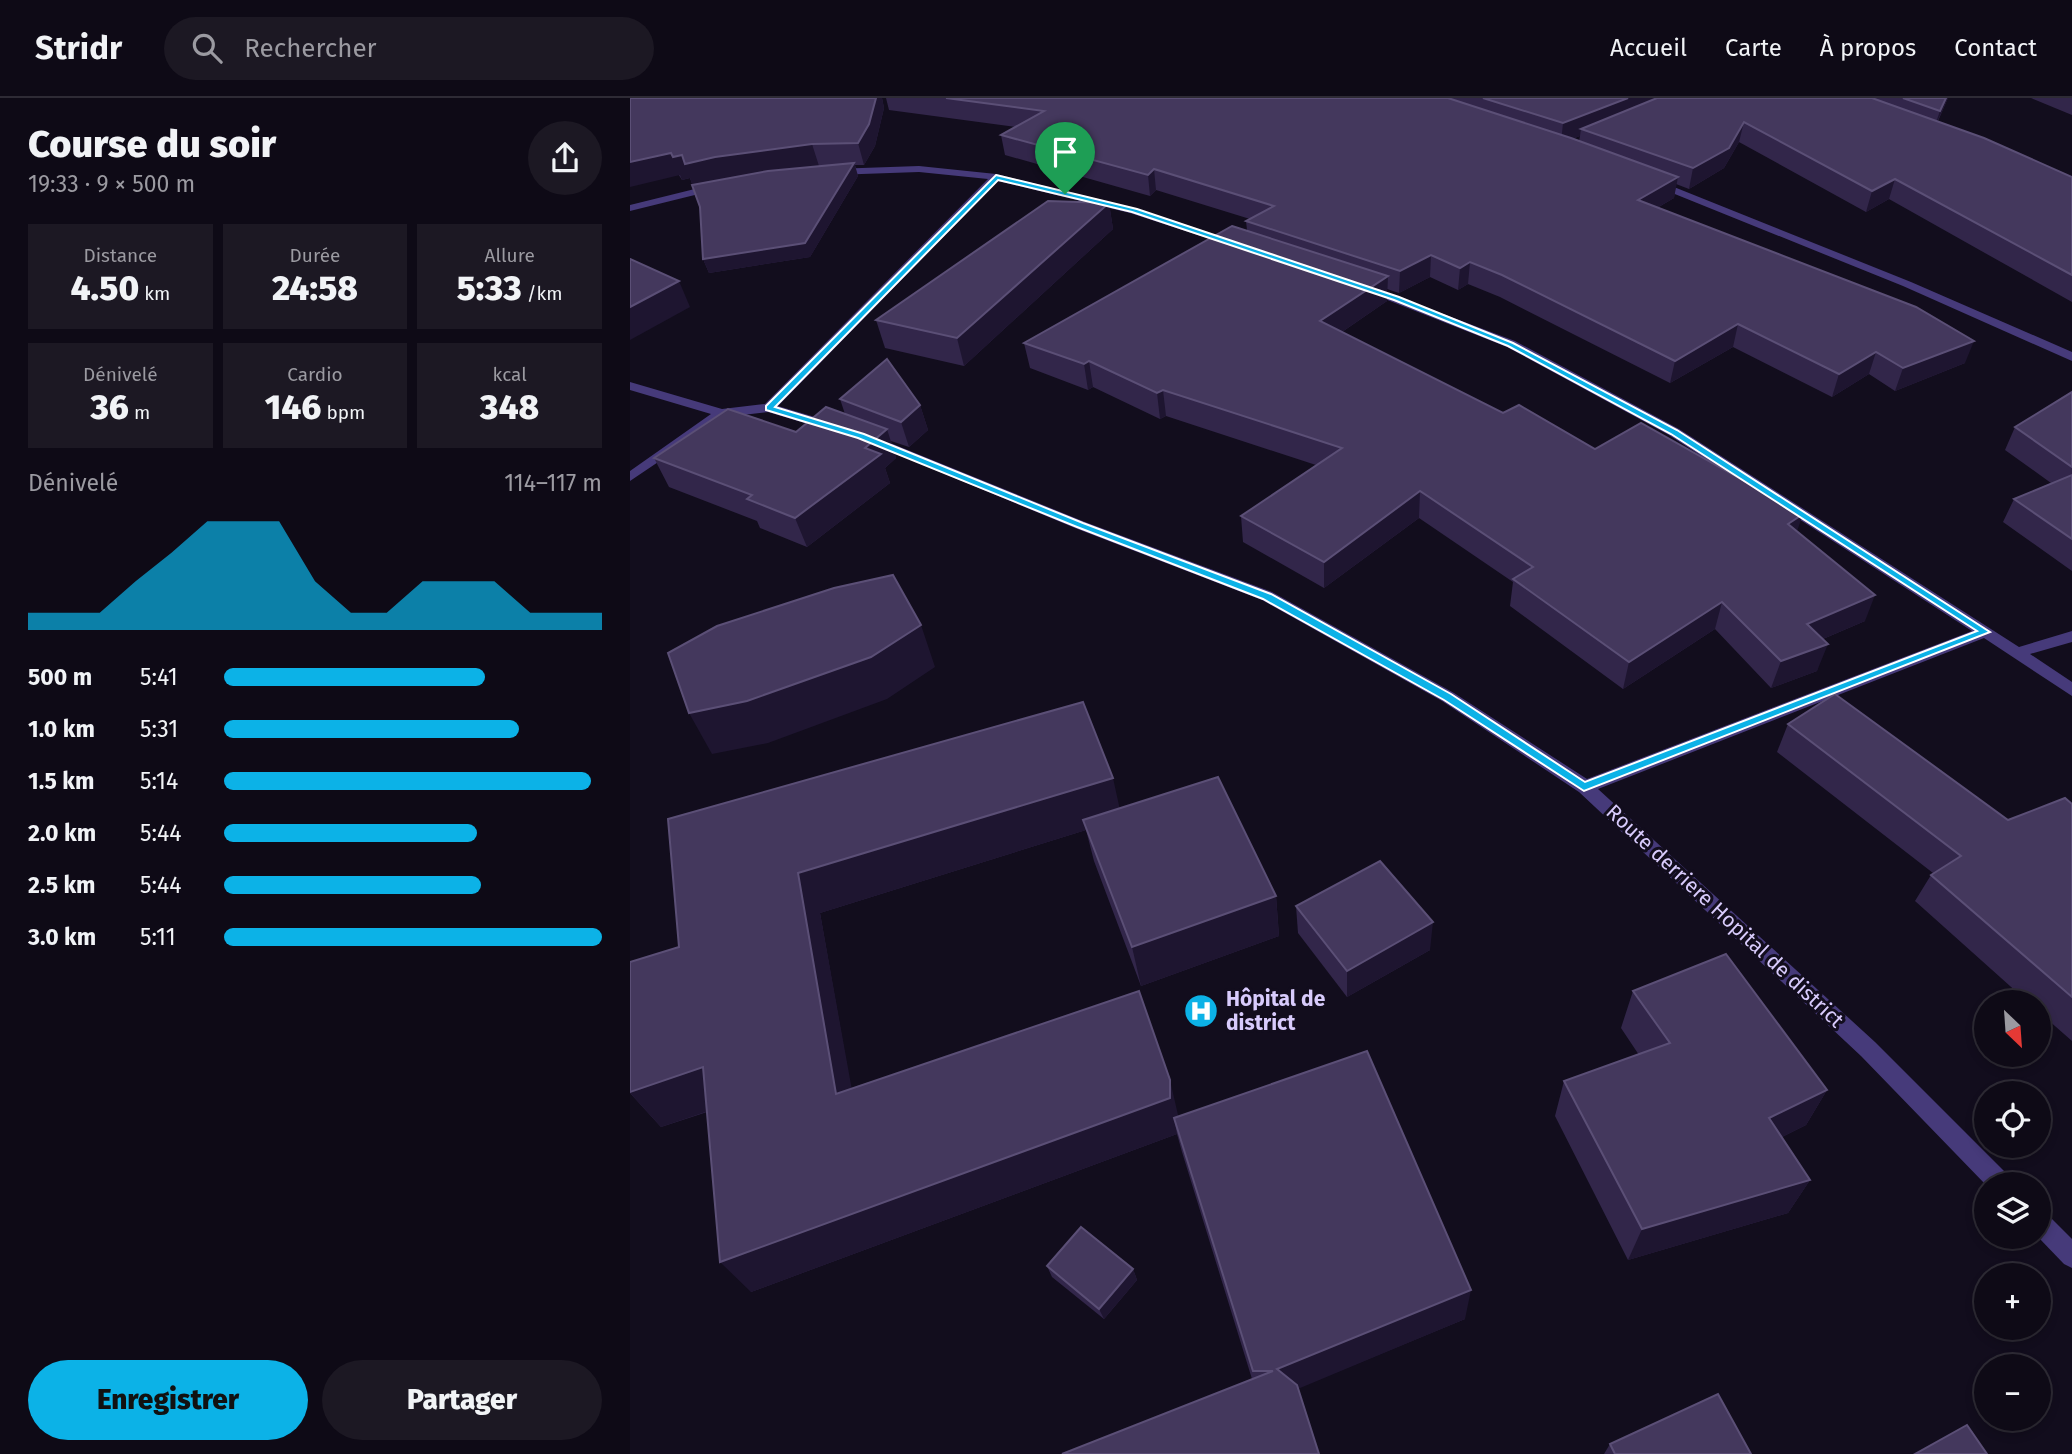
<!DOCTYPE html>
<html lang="fr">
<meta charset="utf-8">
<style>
:root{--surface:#0e0a16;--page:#1c1823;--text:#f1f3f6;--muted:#9b9aa1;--line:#2e2b35;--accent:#0cb2e7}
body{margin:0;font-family:"Fira Sans",sans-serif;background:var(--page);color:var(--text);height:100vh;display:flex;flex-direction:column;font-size:26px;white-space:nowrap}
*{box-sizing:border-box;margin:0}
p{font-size:23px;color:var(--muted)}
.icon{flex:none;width:38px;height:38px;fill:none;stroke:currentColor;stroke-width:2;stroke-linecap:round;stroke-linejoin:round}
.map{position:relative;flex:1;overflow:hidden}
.panel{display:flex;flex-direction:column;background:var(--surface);width:630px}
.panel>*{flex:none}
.needle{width:46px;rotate:155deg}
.fabs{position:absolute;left:1344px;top:892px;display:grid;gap:14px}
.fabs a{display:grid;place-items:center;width:77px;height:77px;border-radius:50%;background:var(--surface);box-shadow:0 4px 10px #0003,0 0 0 2px var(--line);font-size:35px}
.pin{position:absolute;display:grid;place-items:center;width:60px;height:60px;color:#fff;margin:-72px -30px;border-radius:50% 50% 50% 0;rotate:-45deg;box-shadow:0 0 7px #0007}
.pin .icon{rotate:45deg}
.round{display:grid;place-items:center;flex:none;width:74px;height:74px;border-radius:37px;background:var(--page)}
.overview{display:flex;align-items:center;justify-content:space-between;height:119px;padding:0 28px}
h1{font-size:38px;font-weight:800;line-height:52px}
.stats{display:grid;grid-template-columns:repeat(3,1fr);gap:10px;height:119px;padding:7px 28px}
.stats div{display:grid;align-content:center;border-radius:0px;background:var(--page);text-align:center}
.stats b{font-size:35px;font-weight:800}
.stats small{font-size:19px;font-weight:400}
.stats p{font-size:19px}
.chart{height:196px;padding:14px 28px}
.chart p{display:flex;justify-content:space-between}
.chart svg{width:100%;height:126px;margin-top:7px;fill:var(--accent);opacity:.7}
.cta{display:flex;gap:14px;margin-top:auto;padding:14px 28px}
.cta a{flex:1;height:80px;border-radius:42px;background:var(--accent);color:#111;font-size:28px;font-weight:800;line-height:80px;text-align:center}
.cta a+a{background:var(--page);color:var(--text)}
ul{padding:0 28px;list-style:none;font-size:23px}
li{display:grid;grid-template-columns:112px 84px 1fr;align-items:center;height:52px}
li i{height:18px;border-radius:9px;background:var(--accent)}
header{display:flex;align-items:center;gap:42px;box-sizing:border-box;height:98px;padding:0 35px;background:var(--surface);border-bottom:2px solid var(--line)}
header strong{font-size:33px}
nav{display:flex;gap:38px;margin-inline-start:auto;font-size:24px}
.search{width:490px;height:63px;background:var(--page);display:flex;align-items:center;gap:18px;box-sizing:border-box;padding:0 24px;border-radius:38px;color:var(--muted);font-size:26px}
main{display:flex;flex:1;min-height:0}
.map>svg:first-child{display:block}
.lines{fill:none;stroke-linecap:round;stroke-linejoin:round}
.minor{fill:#463a7a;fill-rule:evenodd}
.wall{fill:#32264a;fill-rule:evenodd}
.shaded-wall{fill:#1e1530}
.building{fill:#44385d;stroke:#5b4f76;stroke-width:2}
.route{fill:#0cb2e7;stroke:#fff;stroke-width:2;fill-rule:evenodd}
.labels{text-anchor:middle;stroke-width:6;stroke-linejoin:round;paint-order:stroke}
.street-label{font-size:21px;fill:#d8cbfc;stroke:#120d1d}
.poi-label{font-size:21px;font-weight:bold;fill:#d8cbfc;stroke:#120d1d;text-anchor:start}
</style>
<header>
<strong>Stridr</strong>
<div class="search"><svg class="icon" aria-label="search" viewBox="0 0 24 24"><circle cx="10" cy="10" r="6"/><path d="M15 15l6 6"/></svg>Rechercher</div>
<nav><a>Accueil</a><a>Carte</a><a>À propos</a><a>Contact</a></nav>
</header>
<main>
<section class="panel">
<div class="overview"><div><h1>Course du soir</h1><p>19:33 · 9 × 500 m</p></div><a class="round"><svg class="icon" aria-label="share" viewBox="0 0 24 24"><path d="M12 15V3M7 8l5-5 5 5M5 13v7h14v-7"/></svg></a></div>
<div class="stats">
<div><p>Distance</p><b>4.50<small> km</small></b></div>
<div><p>Durée</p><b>24:58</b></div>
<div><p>Allure</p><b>5:33<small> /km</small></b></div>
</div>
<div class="stats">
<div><p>Dénivelé</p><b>36<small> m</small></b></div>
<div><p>Cardio</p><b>146<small> bpm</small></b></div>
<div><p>kcal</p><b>348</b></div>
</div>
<div class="chart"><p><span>Dénivelé</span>114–117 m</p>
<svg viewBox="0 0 160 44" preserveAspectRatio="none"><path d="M0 44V38L10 38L20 38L30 27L40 17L50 6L60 6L70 6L80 27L90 38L100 38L110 27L120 27L130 27L140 38L150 38L160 38V44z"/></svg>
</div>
<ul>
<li><b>500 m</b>5:41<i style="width:69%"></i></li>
<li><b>1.0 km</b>5:31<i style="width:78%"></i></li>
<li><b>1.5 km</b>5:14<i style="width:97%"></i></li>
<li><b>2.0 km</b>5:44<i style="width:67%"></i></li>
<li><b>2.5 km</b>5:44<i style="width:68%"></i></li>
<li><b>3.0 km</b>5:11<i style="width:100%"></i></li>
</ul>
<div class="cta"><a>Enregistrer</a><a>Partager</a></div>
</section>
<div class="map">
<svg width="1442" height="1356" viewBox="0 0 1442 1356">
<rect width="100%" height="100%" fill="#120d1d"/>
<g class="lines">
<g class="minor">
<polygon points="289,68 366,76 508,111 612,146 602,148 500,115 368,83 148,308 208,326 208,332 198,332 138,314 95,319 0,383 0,373 81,316 0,292 0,284 92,311 135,306 358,81 289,74 203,77 198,74 203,71"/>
<polygon points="1024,81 1281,184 1442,254 1442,263 1273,188 1020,86 1019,84"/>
<polygon points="85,86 90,89 89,91 0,113 0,107"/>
<polygon points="736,187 885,243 1049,331 1389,549 1442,533 1442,544 1400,556 1442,584 1442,598 1354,540 968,691 1245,944 1380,1079 1383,1087 1356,1087 1231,958 949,694 812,603 632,502 445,430 236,343 243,339 248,340 455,424 642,494 824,595 957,681 1342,533 1039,337 877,249 732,192 732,188"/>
<polygon points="1409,1113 1417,1116 1442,1141 1442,1170 1434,1166 1408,1139"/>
</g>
</g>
<g class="wall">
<polygon points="0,0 252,0 254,10 245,48 234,67 225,67 228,78 180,159 79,175 73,161 70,109 60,80 52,82"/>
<path d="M256,0H1318L1308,23L1442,79V204L1259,101L1236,114L1109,44L1094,70L1059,91L1046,86L1044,100L1027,110L1335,265L1265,293L1239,276L1202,299L1103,249L1040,285L870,199L838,186L828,192L800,179L769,195L757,191V203L712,234L873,315L1167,433L1235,523L1193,541L1187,573L1141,590L1085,531L993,591L880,508L883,484L789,420L694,490L613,444L611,418L686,367L536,318L530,321L463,289L458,292L400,270L394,245L617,132L616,123L620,121L526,92L520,98L375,57L371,37L386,29L259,12ZM950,38L949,43L942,41Z"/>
<polygon points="1401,0 1442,0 1442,17"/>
<polygon points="479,105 483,131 334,268 255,250 246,222"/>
<polygon points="1442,294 1442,473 1373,424 1384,401 1421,385 1375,352 1385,329"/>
<polygon points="210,301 290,307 298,332 279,349 261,343 266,360 255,370 260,385 177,449 130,430 127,423 39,389 24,360 166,334 215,316"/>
<polygon points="1158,626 1378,722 1442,706 1442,943 1409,914 1409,905 1399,905 1285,803 1301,777 1303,775 1147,654"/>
<polygon points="490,711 646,798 649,838 511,888 464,763 456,732 190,815 221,991 548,1018 835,1221 668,1290 622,1281 552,1054 547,1036 121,1194 77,1014 31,1029 0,995 0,864"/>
<polygon points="666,808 800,852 717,899 668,835"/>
<polygon points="1003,893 1197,992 1176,1027 1152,1039 1180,1082 1158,1115 998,1162 925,1018 934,983 1009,957 991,930"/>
<polygon points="417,1168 503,1171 507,1182 474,1221 422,1179"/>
<polygon points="980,1346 1121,1356 974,1356"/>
</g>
<g class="shaded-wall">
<polygon points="246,0 252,0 254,10 245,48 234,67 228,45"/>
<polygon points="998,0 1045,0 951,31 950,38 931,45 933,25"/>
<polygon points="1316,0 1318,0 1303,33 1310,13"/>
<polygon points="1114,24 1109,44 1094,70 1059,91 1063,70"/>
<polygon points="182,46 189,68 63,89 60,80 52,82 50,77 0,89 0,64 41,55 85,59"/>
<polygon points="224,65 228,78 180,159 79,175 73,161"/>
<polygon points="524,71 526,92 520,98 518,77"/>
<polygon points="1048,79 1044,100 1004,123 1008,102"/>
<polygon points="1265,81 1259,101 1236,114 1242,93"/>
<polygon points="479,105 483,131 334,268 327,240"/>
<polygon points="801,157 800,179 769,195 770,173"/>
<polygon points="840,164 838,186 828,192 830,170"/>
<polygon points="758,178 757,203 690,249 690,223"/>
<polygon points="49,183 60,209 0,242 0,209"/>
<polygon points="1108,226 1103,249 1040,285 1045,263"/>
<polygon points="1344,243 1335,265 1265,293 1273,270"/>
<polygon points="1246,254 1239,276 1202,299 1209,276"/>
<polygon points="459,263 463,289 458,292 454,266"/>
<polygon points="533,292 536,318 530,321 527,295"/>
<polygon points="290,307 298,332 279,349 271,324"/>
<polygon points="257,331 266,360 255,370 260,385 177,449 165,420 235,350"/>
<polygon points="790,393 789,420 694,490 694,464"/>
<polygon points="1173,416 1164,442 1158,426"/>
<polygon points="1245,497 1235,523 1167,552 1177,526"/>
<polygon points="1092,504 1085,531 993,591 999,564"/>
<polygon points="291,527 305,569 257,601 138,645 82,656 59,615"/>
<polygon points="1198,546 1187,573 1141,590 1151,563"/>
<polygon points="483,680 492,721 453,722 456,732 190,815 229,1031 206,996 168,775"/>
<polygon points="646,798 649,838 511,888 502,849"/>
<polygon points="803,824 800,852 717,899 717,873"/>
<polygon points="73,969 102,1005 31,1029 0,995 0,994"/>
<polygon points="540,982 548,1017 548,1034 544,1020 547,1036 121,1194 90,1164"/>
<polygon points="1197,992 1176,1027 1120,1055 1139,1020"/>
<polygon points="1180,1082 1158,1115 998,1162 1012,1131"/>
<polygon points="503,1171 507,1182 474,1221 469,1211"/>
<polygon points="841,1192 835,1221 651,1298 647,1271"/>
</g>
<g class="building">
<polygon points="0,0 246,0 239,26 228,45 182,46 85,59 55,66 52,57 43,59 41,55 0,64"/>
<polygon points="316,0 818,0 941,40 1048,79 1008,102 1286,209 1344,243 1273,270 1246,254 1209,276 1108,226 1045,263 872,177 840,164 830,170 801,157 770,173 616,123 644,108 524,71 518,77 371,37 414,13"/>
<polygon points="853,0 998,0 933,25"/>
<polygon points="1027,0 1242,0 1354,40 1442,79 1442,177 1265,81 1242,93 1114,24 1099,50 1063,70 951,31"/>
<polygon points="1273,0 1316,0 1310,13"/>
<polygon points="224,65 175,145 73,161 70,109 62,87 138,73"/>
<polygon points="418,103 479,105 327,240 246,222"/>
<polygon points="602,128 758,178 690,223 873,315 889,307 965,351 1011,325 1173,416 1158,426 1245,497 1177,526 1198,546 1151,563 1092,504 999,564 883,481 903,469 790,393 694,464 611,418 712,350 533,292 527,295 459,263 454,266 394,245"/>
<polygon points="0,161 49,183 0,209"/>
<polygon points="257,261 290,307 271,324 210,301"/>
<polygon points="1442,294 1442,369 1385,329"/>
<polygon points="196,309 257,331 235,350 251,356 165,420 117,401 122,397 24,360 98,311 166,334"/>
<polygon points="1442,377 1442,441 1384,401"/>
<polygon points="263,477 291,527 241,559 117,603 59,615 38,555 87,528 204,490"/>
<polygon points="1205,596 1378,722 1435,700 1442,706 1442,899 1301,777 1331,758 1158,626"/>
<polygon points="453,604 483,680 168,775 206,996 509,893 540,982 540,1000 90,1164 73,969 0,994 0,864 49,849 38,721"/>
<polygon points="588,679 646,798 502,849 453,722"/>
<polygon points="750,763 803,824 717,873 666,808"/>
<polygon points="1096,856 1197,992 1139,1020 1180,1082 1012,1131 934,983 1040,945 1003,893"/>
<polygon points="737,953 841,1192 647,1271 667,1287 689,1356 432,1356 643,1273 623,1273 544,1020"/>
<polygon points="451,1129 503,1171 469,1211 417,1168"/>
<polygon points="1088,1296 1121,1356 985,1356 980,1346"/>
<polygon points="1337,1327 1357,1356 1285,1356"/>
</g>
<path class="route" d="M366,77L507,111L769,199L883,245L1047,332L1360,534L954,693L814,602L633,501L447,429L228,340L136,312V308ZM368,82L502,114L764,202L878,248L1041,336L1347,533L955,684L821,596L641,496L453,425L234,336L145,309Z"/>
<defs>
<g id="hospital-disc" transform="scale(1.75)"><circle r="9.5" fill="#0cb2e7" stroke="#120d1d"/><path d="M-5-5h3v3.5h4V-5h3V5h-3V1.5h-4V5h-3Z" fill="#fff"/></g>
</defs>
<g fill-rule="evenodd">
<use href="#hospital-disc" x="571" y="913"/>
</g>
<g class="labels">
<g class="street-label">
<text transform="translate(1095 818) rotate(43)" y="7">Route derriere Hopital de district</text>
</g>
<g class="poi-label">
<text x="596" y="908">Hôpital de<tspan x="596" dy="24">district</tspan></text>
</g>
</g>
</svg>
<div class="fabs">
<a><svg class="needle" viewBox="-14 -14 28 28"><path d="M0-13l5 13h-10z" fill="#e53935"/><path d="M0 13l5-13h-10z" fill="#9b9aa1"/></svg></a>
<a><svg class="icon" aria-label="locate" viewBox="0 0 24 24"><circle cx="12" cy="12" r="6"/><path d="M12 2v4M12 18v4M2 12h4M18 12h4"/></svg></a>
<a><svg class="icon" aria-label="layers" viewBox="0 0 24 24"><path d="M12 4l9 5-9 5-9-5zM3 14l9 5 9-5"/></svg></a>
<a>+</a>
<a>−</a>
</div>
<div class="pin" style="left:435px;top:96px;background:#1e9e55"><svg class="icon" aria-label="arrive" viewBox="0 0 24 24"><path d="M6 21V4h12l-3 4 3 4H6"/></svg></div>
</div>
</main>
